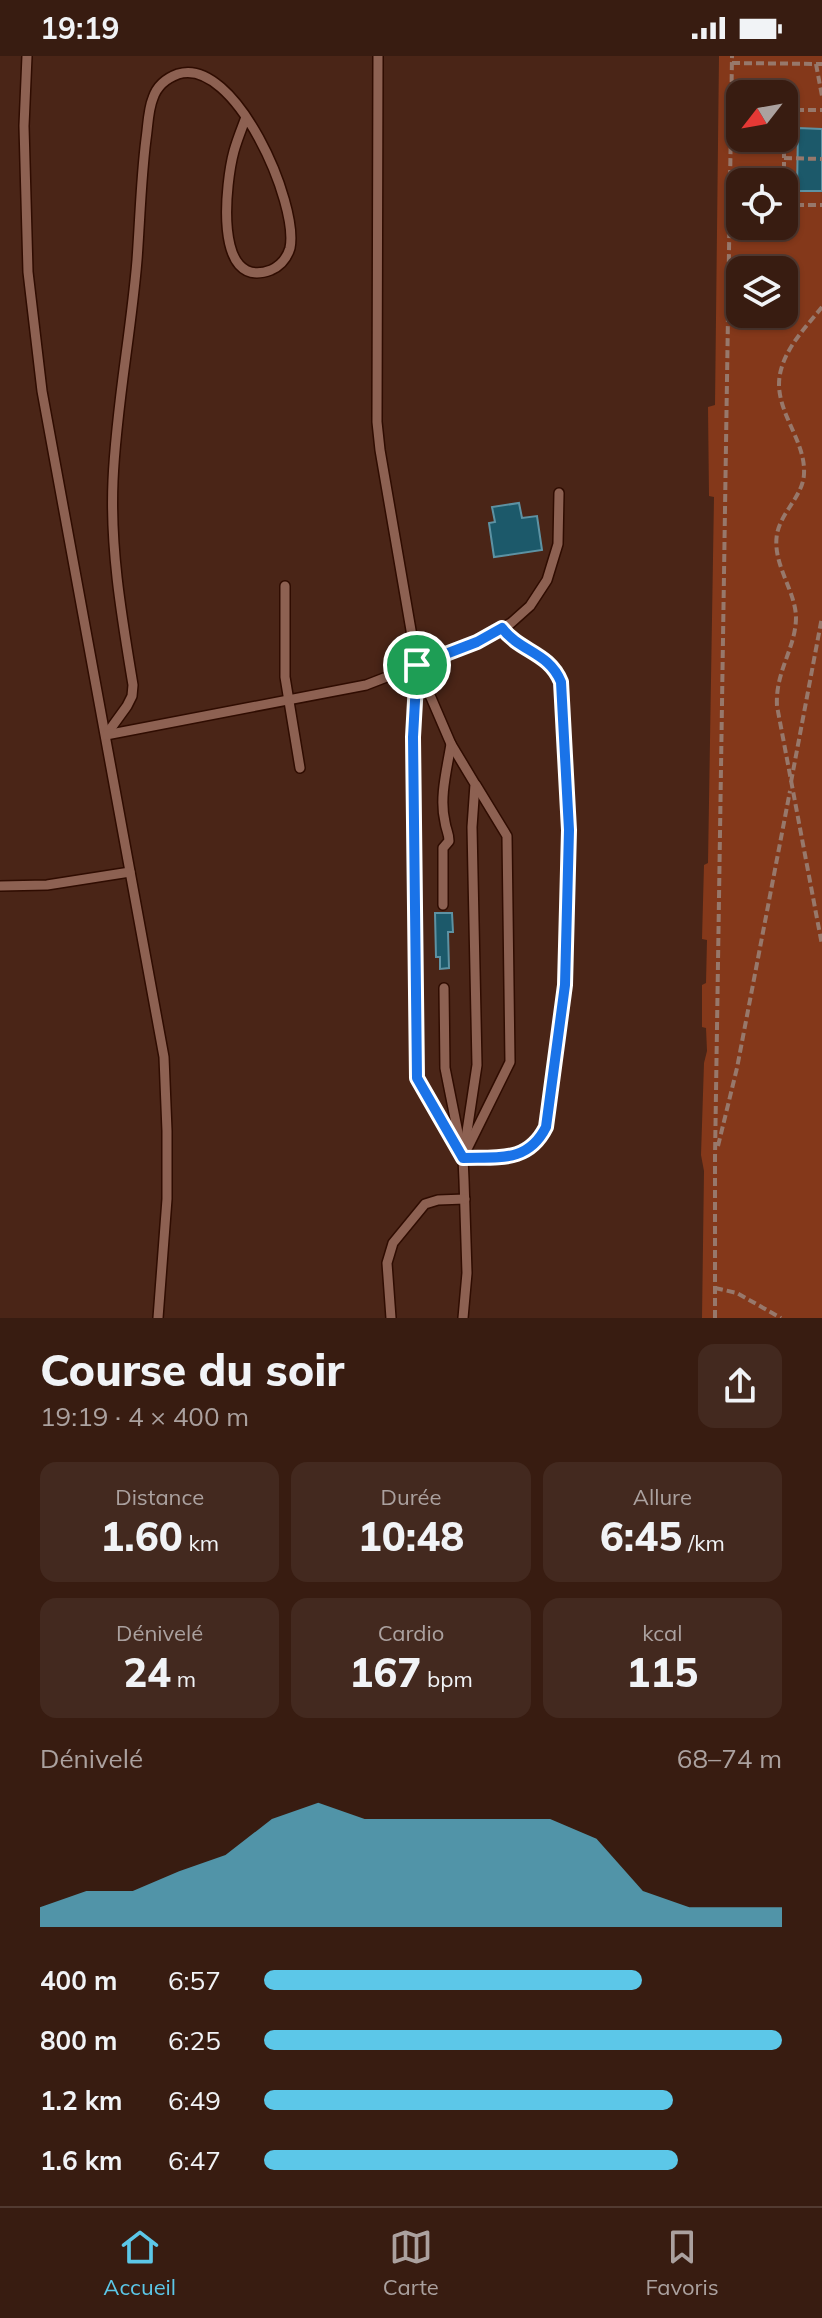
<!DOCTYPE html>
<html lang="fr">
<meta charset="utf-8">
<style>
:root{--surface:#381c11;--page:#43291f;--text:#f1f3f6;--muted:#aba19f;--line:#523a31;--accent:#5cc7e8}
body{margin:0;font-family:Mulish,sans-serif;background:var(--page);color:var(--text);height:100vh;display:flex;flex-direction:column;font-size:30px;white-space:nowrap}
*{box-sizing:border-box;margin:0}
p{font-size:26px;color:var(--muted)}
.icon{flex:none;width:44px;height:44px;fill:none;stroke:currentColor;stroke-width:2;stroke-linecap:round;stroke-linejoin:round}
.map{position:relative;height:1262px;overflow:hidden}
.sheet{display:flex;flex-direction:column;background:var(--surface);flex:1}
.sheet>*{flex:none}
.needle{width:52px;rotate:239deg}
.buttons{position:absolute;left:726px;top:24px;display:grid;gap:16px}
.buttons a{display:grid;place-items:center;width:72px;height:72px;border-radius:16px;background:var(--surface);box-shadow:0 2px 6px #0004,0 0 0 2px var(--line);font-size:40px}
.pin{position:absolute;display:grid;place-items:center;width:68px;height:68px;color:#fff;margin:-34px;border:4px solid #fff;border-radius:50%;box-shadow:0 2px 8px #0007}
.round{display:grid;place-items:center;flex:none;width:84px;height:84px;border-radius:16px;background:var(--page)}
.head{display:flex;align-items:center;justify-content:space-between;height:136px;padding:0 40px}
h1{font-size:44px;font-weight:800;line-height:60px}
.figures{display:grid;grid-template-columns:repeat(3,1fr);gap:12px;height:136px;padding:8px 40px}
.figures div{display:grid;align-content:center;border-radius:16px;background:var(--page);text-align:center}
.figures b{font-size:40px;font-weight:800}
.figures small{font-size:22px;font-weight:400}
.figures p{font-size:22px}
.chart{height:224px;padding:16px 40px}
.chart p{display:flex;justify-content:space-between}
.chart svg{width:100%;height:144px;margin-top:8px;fill:var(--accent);opacity:.7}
ul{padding:0 40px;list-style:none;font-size:26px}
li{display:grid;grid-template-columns:128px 96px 1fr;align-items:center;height:60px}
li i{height:20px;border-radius:10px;background:var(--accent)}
.status{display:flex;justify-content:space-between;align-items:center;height:56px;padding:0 40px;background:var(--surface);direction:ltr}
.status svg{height:22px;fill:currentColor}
.dock{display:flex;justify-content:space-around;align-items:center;height:112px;border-top:2px solid var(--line);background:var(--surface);font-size:22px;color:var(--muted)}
.dock a{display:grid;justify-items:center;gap:4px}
.dock .selected{color:var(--accent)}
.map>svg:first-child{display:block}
.green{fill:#84381a;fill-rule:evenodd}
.building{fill:#1c596a;stroke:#5d92a3;stroke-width:2}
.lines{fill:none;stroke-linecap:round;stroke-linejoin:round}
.service-casing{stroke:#2f0c01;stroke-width:12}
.path{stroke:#97786b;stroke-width:4;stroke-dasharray:8 4;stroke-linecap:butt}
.service{stroke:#8d6152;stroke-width:9}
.route-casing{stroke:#fff;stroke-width:16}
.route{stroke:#1a73e8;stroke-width:10}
</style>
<div class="status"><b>19:19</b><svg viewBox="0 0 49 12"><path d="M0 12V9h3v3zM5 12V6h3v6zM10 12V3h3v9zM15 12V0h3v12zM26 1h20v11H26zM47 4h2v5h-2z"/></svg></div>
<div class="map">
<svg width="822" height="1262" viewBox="0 0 822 1262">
<rect width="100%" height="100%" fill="#4a2517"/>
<path class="green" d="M719,0H822V1262H702L704,1115L701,1099L704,1007L707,995L706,972L702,971V929L706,927L707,884L702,883L704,809L708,807L714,441L709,440L708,351L715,349ZM740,38H784V82H740ZM740,126H784V170H740ZM740,214H784V258H740Z"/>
<g class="building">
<polygon points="798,72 822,73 822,135 797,135"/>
<polygon points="519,447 522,462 537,460 542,494 494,501 489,467 495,466 492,451"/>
<polygon points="435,857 452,857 453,876 448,876 449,912 440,913 440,901 436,901"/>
</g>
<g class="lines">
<g class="service-casing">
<g id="service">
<polyline points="27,0 24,70 28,216 42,335 164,1001 167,1075 167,1143 158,1262"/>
<polyline points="378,0 377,366 380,394 417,609 451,688 475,728 472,771 477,1009 463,1102"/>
<polyline points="285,530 285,621 300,712"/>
<polyline points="417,613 413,681 417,1022 463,1101"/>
<path d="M106,679L127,650L132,640L133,629C122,562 110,494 113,425C116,351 131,278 137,204C140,163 141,123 146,83C148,70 148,54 153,42C157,30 167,22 178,18C235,0 299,148 290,192C287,202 280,210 271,214C212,236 226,124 234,95C237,84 242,72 246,61"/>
<polyline points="106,679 366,629 477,586 511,567 530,550 547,524 558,488 559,437"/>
<polyline points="0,830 47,829 130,816"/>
<path d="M443,849V792L449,785C449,777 446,774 445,766C439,742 447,713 451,688"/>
<polyline points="444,932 445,1012 463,1102 464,1124 467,1217 463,1262"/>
<polyline points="468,1091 510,1006 507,780 476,729"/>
<path d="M463,1102C498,1101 528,1107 546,1071L565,929L569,774L561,626C549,596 521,596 502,572"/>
<polyline points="391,1262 387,1207 393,1187 425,1148 438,1144 465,1143"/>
</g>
</g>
<g class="path">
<polyline points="732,7 822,8"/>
<polyline points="816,8 822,40"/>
<polyline points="784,54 822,54"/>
<polyline points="784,102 822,103"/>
<polyline points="784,126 784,82"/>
<polyline points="730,149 740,149"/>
<polyline points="784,149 822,149"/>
<path d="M822,251C806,271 785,292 780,318C773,354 806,383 804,418C803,440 781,456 777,478C772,508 795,533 796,561C796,592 775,615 777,650L822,889"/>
<polyline points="791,726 822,561"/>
<polyline points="718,1090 737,1012 790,735"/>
<polyline points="715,1232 737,1237 781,1262"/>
<polyline points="715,1262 715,1101 732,0"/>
</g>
<use href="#service" class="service"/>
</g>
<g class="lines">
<g class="route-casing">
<path id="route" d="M502,572C520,596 549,596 561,626L569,774L565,929L546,1071C528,1107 498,1101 463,1102L417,1022L413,681L417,609L477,586Z"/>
</g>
<use href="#route" class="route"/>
</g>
</svg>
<div class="buttons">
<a><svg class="needle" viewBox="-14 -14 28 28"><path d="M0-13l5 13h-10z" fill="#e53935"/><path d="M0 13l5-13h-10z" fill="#aba19f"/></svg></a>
<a><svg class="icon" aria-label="locate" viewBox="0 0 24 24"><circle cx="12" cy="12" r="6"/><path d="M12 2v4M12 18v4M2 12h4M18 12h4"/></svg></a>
<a><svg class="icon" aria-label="layers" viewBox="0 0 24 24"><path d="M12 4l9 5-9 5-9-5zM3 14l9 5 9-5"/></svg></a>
</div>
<div class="pin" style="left:417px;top:609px;background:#1e9e55"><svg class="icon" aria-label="arrive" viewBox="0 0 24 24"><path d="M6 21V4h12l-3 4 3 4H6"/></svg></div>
</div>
<section class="sheet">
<div class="head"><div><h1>Course du soir</h1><p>19:19 · 4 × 400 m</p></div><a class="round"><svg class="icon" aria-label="share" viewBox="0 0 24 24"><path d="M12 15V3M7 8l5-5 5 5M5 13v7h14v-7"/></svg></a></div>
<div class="figures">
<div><p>Distance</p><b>1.60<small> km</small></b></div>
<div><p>Durée</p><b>10:48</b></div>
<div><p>Allure</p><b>6:45<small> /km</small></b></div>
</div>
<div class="figures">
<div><p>Dénivelé</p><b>24<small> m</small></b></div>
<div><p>Cardio</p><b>167<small> bpm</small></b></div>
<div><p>kcal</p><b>115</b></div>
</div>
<div class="chart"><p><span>Dénivelé</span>68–74 m</p>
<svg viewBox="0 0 160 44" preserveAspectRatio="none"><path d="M0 44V38L10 33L20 33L30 27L40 22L50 11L60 6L70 11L80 11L90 11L100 11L110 11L120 17L130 33L140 38L150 38L160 38V44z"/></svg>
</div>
<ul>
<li><b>400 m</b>6:57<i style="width:73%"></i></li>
<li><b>800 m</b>6:25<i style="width:100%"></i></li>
<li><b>1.2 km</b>6:49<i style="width:79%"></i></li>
<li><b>1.6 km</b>6:47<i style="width:80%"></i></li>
</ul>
</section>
<nav class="dock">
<a class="selected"><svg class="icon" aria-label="home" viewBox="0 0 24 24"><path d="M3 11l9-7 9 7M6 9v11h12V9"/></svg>Accueil</a>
<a><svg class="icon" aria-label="map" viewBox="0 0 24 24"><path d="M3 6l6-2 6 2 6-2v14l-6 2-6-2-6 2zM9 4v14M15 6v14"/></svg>Carte</a>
<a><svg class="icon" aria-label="saved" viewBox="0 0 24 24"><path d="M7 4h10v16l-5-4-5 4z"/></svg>Favoris</a>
</nav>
